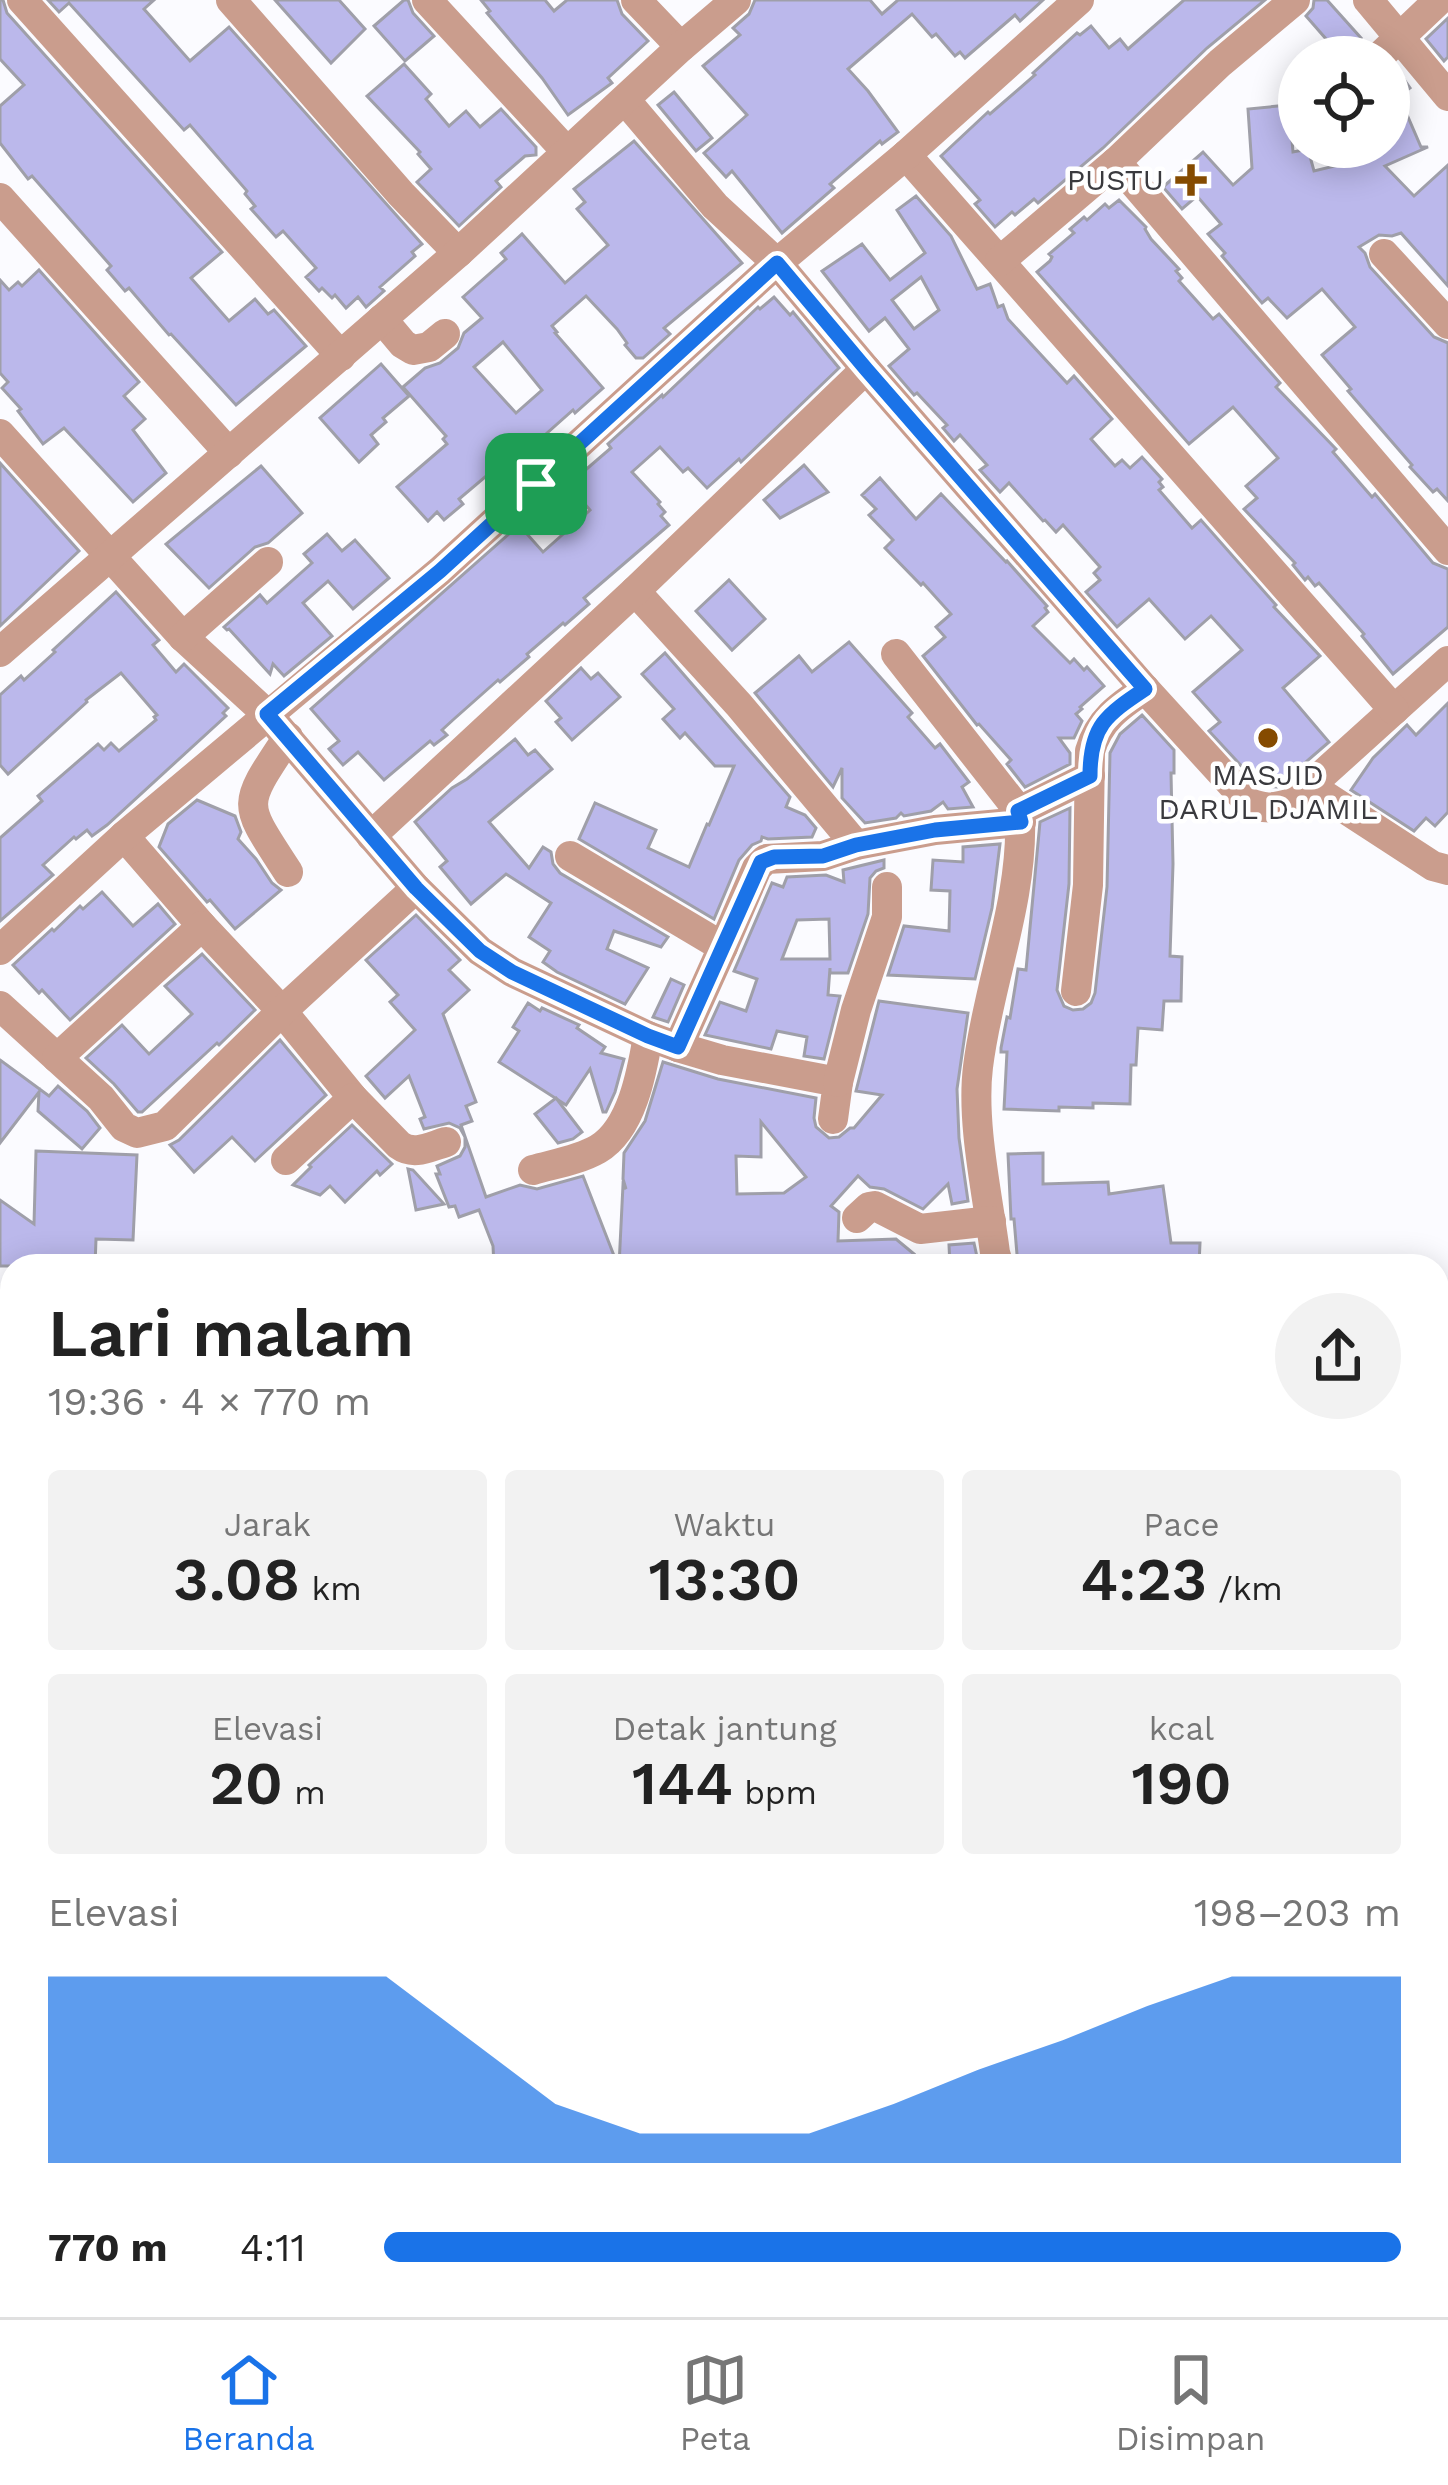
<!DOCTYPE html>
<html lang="id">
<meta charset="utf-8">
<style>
:root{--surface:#fff;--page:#f2f2f2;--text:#222;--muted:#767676;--line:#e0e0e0;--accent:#1a73e8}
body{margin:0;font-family:"Work Sans",sans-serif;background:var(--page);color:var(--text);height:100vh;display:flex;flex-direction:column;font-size:45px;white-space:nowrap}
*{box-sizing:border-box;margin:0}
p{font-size:39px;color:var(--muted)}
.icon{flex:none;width:66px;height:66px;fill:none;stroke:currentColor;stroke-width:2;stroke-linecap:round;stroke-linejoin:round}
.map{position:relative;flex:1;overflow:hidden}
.panel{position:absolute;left:0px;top:1254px;width:1449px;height:1065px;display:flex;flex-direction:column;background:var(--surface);border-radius:36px 36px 0 0;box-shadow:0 6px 30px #0003}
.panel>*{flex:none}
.buttons{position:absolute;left:1278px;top:36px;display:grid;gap:24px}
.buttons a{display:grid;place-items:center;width:132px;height:132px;border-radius:50%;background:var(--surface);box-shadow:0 6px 30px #0003;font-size:60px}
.pin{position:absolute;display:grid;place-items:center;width:102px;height:102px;color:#fff;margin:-51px;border-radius:24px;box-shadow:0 6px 18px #0006}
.round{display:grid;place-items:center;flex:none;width:126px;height:126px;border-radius:63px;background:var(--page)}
.head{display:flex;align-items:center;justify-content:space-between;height:204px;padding:0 48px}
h1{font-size:66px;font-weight:600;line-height:90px}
.metrics{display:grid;grid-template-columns:repeat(3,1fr);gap:18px;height:204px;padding:12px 48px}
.metrics div{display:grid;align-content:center;border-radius:12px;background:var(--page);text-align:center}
.metrics b{font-size:60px;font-weight:600}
.metrics small{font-size:33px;font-weight:400}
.metrics p{font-size:33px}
.chart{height:336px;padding:24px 48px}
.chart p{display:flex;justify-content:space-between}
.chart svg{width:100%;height:216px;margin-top:12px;fill:var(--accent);opacity:.7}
ul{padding:0 48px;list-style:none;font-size:39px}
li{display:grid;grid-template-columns:192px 144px 1fr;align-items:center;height:90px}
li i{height:30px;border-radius:15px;background:var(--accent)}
.menu{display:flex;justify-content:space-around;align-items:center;height:168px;border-top:3px solid var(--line);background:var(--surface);font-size:33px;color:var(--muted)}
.menu a{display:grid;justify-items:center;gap:6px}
.menu .on{color:var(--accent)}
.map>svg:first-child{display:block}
.green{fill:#c6e1c9}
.building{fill:#bbb8eb;stroke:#9f9fa9;stroke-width:3;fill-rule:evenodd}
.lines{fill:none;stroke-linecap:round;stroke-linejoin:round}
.minor{stroke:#ca9d8d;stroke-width:30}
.major{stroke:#9a4d2f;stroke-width:30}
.route-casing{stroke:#fff;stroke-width:24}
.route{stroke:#1a73e8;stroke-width:15}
.poi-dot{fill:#854b00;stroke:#fff;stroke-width:4.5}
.labels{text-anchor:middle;stroke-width:9;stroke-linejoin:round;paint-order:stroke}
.poi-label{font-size:30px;fill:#3a3a3e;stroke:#fff;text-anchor:end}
</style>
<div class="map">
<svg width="1448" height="2317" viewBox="0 0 1448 2317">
<rect width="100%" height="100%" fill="#fbfbff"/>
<polygon class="green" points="0,2125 12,2131 12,2307 197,2307 192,2317 0,2317"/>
<g class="building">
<polygon points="0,0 3,0 7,13 222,252 191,278 229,321 255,299 268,314 274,310 306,346 236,405 171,334 169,335 129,288 125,291 107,270 111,266 32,176 28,179 0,143 0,106 24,85 0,59"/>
<polygon points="48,0 154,0 144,9 190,61 229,27 422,244 412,252 415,256 380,287 384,291 366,307 358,297 346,308 335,295 332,298 322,288 319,291 306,277 316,268 283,231 276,237 251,209 255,206 245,194 247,191 190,125 184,130 69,3 59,12"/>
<polygon points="275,0 339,0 365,29 331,63"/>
<polygon points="404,0 408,0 413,13 434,36 405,61 374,26"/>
<polygon points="481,0 545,0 554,11 567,0 617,0 622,14 648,41 608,78 612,83 568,115 542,78 487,13 490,11"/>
<polygon points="755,0 870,0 882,14 898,0 1043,0 1020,21 1015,15 965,58 960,52 955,56 936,34 932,37 912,14 848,69 868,91 898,132 882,144 880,141 830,184 834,188 782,233 732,171 726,177 704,153 747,115 703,66 740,35 733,28 749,14"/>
<polygon points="1184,0 1265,0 1207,48 1103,148 1038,203 1034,199 1015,215 1012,212 995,227 975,204 980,200 941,156 988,112 990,114 1035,75 1033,73 1077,33 1080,35 1091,26 1109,48 1120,39 1128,49"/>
<polygon points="1314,0 1327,0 1361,38 1341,56 1306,16 1313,8"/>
<polygon points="1448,18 1448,57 1444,61 1426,39"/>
<polygon points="404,64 431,94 426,99 449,126 466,111 480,127 501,109 536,147 536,155 525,156 496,181 501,187 459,226 417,182 431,169 418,154 420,152 367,96"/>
<polygon points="1396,68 1410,88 1399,96 1421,147 1428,147 1385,166 1414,196 1448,165 1448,286 1401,233 1392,236 1379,235 1359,247 1365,253 1370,267 1434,337 1448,343 1448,501 1437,489 1433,492 1410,467 1412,465 1348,391 1351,389 1322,355 1355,327 1322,289 1287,318 1268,298 1262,303 1222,256 1225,253 1208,234 1221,224 1197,196 1182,209 1163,187 1203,152 1233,185 1252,168 1248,109 1289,105 1293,152 1308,149 1314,171 1368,158 1363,147 1389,147 1389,73"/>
<polygon points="674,92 712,138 696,151 658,105"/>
<path d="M634,141L742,263L664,328L670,334L643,358H636L625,345L627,343L617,329L586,296L552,326L557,332L555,333L603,388L575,413L573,410L491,483L485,477L459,499L463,504L444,520L437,512L428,521L397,487L447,444L443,439L446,436L403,387L425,368L440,363L458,348L464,333L482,318L463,297L506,259L501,253L522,234L565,283L608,245L577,209L585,202L574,189ZM503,342L542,390L516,413L474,367Z"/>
<path d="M916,196L951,236L977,289L990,284L998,307L1003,305L1008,319L1067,383L1074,376L1112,419L1091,439L1115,466L1122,460L1130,468L1142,457L1162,479L1159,482L1163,487L1159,490L1192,528L1201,520L1276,605L1274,607L1320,656L1283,688L1329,742L1277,787L1260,786L1209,731L1220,722L1193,692L1242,650L1211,616L1185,639L1149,599L1117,627L1086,592L1100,580L1094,573L1100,567L1063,525L1056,532L1045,520L1043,521L1009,483L1000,492L980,470L987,465L960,435L954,441L943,428L947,425L917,393L914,395L889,366L909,349L885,318L869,331L822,271L862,244L890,280L925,253L897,210ZM921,277L939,310L914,329L892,300Z"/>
<polygon points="1119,200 1146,227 1145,229 1151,239 1179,269 1176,271 1182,278 1179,281 1213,319 1219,314 1280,383 1276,387 1336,449 1333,452 1372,497 1375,494 1433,563 1448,569 1448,627 1393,674 1362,636 1364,634 1319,583 1315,586 1308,577 1305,580 1293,565 1295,563 1244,509 1257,498 1246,486 1278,458 1233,407 1189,444 1037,272 1050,261 1052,257 1049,254 1074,233 1070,229 1084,217 1087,220 1105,204 1109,208"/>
<polygon points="39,270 139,382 124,396 145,419 133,430 166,473 133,502 64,428 43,444 18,411 21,409 2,388 8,382 0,373 0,280 9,290 18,282 22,286"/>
<polygon points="774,297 790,315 793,312 839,368 741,462 739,459 707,488 688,468 683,472 660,447 632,472 660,502 658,504 665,512 661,516 669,525 584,598 589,604 565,625 563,623 527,654 529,657 500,682 498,680 454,719 442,730 447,735 434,745 430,741 384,780 358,752 343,765 329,749 339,741 311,709 519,525 543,552 590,510 568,485 611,448 608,444 662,395 663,397 758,307 760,309"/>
<polygon points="381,364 409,396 383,418 386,422 371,435 378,444 359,462 320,418"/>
<polygon points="0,463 79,551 0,626"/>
<polygon points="804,465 828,492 780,518 764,500"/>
<polygon points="261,466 302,513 268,543 255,547 209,588 166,544"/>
<polygon points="880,478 916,519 941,494 1006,562 1007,561 1047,606 1045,608 1048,612 1033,626 1070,663 1074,659 1084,670 1087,667 1104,686 1080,707 1082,709 1076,714 1082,721 1074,738 1059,738 1070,753 1070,764 1025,787 1007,764 1011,760 979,724 977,725 923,656 945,637 936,627 951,614 923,583 921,585 885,548 893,540 869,515 876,509 862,495"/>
<polygon points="327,534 342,551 355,540 389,578 353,609 328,581 303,603 332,636 284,676 273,664 270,674 229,629 227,630 224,627 260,595 267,603 312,563 304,554"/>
<polygon points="729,580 765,619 732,650 696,611"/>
<polygon points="116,592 159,640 153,645 176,672 184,664 228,708 223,713 226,716 107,825 92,836 87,830 76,839 74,837 43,865 53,875 0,921 0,838 42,801 38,796 98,744 104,750 111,743 119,751 156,720 154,717 157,715 121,673 86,700 87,702 8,774 0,765 0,695 21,676 24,680 55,652 53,650"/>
<polygon points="849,642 912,713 908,717 935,748 940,744 969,782 962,787 973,807 948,809 943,802 931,811 904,816 901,813 896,818 865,823 842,798 842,768 833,787 755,693 799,656 812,672"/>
<polygon points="665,653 790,797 786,807 805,815 816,828 812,837 768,839 762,837 761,841 752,845 739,860 714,919 579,839 595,803 656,830 648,848 689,867 707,824 709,825 734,766 715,766 685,733 680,738 663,719 674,709 642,674"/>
<polygon points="581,668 591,679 598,673 620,697 572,740 556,722 561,718 546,701"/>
<polygon points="1448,703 1448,812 1435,826 1426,818 1414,831 1351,790 1373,758 1407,725 1416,735"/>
<polygon points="1142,715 1174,750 1174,773 1171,773 1173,864 1170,956 1182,957 1181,1001 1164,1001 1162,1030 1138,1028 1136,1065 1131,1065 1130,1104 1093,1103 1093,1108 1059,1107 1059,1111 1004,1109 1007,1052 1001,1052 1001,1048 1007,1017 1010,1018 1018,969 1026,970 1040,822 1070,808 1069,884 1057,990 1064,1006 1073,1010 1083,1009 1091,1003 1095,993 1107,887 1110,753 1120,734"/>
<polygon points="515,739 528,755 535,750 552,769 489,822 529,868 543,847 551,852 553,864 560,873 668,937 661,947 614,931 607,949 648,968 625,1004 557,972 543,962 550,951 529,937 551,903 506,874 471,904 440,867 447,861 415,822 452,788 467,779"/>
<polygon points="197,800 235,816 241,832 238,839 256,859 272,883 281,890 235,929 210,900 207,902 159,847 168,824"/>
<polygon points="1000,844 992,908 975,979 888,975 904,926 949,931 950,891 931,890 933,860 963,862 963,847"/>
<path d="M884,860V868L876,871L870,878L868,914L848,973H830V968L828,995L840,996L824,1059L804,1056L807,1037L777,1031L771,1049L705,1035L720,1002L746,1011L757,979L734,971L772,883L783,887L787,877L826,875L844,882L843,870ZM829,919L830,959H782L797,920Z"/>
<polygon points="102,892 133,926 158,904 175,924 70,1020 42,990 39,993 13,965 52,929 54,931 80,906 83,909"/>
<polygon points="416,915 460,960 449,970 469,990 443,1014 476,1102 466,1106 472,1121 461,1125 486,1197 520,1185 537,1189 583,1176 618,1266 494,1266 493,1246 479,1210 459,1217 455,1206 449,1207 436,1174 440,1174 437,1166 460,1156 465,1147 465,1137 460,1128 449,1123 424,1129 420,1119 425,1117 409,1076 385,1098 366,1076 415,1030 390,1002 398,995 366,960"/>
<polygon points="202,954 255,1010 219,1045 217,1043 142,1112 138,1112 114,1084 86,1058 122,1025 149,1054 192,1014 165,986"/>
<polygon points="671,979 684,985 668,1022 653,1017"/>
<path d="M879,1001L968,1013L957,1089L959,1138L968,1201L952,1204L948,1184L923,1209L884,1189L870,1187L858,1176L831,1206L839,1212L838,1241L896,1239L914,1254L903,1266H897L887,1257L879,1266H619L623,1185L626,1189L623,1179L624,1153L645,1121L663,1062L718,1079L816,1098L814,1118L816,1127L829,1138L839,1137L850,1128H854L882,1095L856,1091ZM761,1122L806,1177L784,1193L737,1194L736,1156L761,1157Z"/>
<polygon points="528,1003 540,1011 542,1008 579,1025 577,1028 605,1047 601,1053 624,1059 615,1092 606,1112 603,1112 590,1069 566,1105 499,1062 519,1031 513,1027"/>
<polygon points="280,1040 326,1095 255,1161 232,1137 194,1172 170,1145 179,1140"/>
<polygon points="0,1060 49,1096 58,1086 87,1111 100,1128 82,1149 38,1111 39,1092 0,1143"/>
<polygon points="556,1098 582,1132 573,1139 558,1143 535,1114"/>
<polygon points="352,1125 392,1164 380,1175 377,1171 345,1202 330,1186 320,1195 293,1185 311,1167 309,1165"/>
<polygon points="36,1151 137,1155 133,1240 96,1239 95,1266 0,1266 0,1200 34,1224"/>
<polygon points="1043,1153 1043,1184 1108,1182 1109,1194 1163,1186 1171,1243 1200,1243 1199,1265 1102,1266 1102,1263 1018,1266 1014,1219 1011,1219 1008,1154"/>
<polygon points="408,1169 413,1170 444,1204 416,1210"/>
<polygon points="974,1243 979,1266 950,1266 949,1245"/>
</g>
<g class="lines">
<g class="minor">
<polyline points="22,0 341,356"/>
<polyline points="231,0 401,194 458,253"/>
<polyline points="427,0 567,152"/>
<polyline points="636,0 681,47"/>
<polyline points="1368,0 1448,96"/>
<polyline points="1379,57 1439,0"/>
<path d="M626,101L715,206L777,263L866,369L1145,689L1248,802C1264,810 1275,808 1291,803L1448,661"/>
<polyline points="906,155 1394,710"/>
<polyline points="1116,162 1448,550"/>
<polyline points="0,198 229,453"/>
<polyline points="1384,254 1448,324"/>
<polyline points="1000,261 1116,162 1220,63 1295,0"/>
<polyline points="382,319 403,344 413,350 429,347 445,334"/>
<polyline points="0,434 183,637 267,714 416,888 480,951 512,972 648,1036 678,1047 722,1060 838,1082 833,1119"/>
<polyline points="635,591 739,705 856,845"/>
<polyline points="183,637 268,562"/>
<polyline points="0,652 458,253 681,47 736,0"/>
<path d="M896,654L1019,811L1020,818C1023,902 988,984 978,1067C971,1123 988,1197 995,1253L999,1266"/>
<path d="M288,737C241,808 242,801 288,872"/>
<polyline points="1310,786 1433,866 1448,870"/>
<polyline points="1019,811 1090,776"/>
<path d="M124,836L202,926L282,1011L353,1098L399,1145C414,1156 429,1147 446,1142"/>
<polyline points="371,836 635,591 866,369"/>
<polyline points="570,856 723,947 678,1047"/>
<polyline points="723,947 757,868 766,859 823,856 856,845 935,830 1021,822"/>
<polyline points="0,950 124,836 440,571 777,263 906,155 1079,0"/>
<path d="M1076,991L1088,885L1090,751C1099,720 1119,706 1145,689"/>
<polyline points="0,1006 101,1098 124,1127 137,1133 165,1126 282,1011 416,888"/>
<polyline points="57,1058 202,926"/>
<polyline points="838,1082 856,1010 887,917 887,887"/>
<polyline points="286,1160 353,1098"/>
<path d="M533,1170C554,1164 579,1160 598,1149C632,1129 642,1072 648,1036"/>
<polyline points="857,1218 869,1207 875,1206 920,1229 991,1221"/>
<polyline points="0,1710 12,1706"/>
<polyline points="1437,1797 1448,1800"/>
<polyline points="0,1939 10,1933"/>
<polyline points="0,1984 12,1990"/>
<polyline points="1437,2131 1448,2100"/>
<polyline points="1437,2196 1448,2200"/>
<polyline points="0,2255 12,2252"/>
<polyline points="287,2307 289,2317"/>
<polyline points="754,2307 790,2317"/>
<polyline points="206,2317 212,2307"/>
<polyline points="1116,2317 1119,2307"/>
<polyline points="1281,2317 1285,2307"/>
<polyline points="1371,2317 1375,2307"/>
</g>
<g class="major">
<polyline points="0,1513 12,1513"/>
<polyline points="1437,1602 1448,1605"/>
</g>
</g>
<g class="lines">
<g class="route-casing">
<path id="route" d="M777,263L866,369L1145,689C1106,715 1090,726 1090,776L1018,811L1021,822L935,830L856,845L823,856L774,857L761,862L678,1047L648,1036L512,972L480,951L416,888L267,714L440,571Z"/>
</g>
<use href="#route" class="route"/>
</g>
<g class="poi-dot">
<path d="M1185 162h12v12h12v12h-12v12h-12v-12h-12v-12h12z"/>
<circle cx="1268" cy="738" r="12"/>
</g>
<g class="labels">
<g class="poi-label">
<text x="1164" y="190">PUSTU</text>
<text x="1268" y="785" text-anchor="middle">MASJID<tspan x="1268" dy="34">DARUL DJAMIL</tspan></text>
</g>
</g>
</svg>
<div class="buttons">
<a><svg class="icon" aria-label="locate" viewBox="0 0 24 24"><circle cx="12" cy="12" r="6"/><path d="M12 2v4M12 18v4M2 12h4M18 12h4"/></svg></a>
</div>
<div class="pin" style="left:536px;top:484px;background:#1e9e55"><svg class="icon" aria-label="arrive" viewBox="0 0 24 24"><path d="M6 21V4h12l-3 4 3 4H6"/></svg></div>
<section class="panel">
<div class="head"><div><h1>Lari malam</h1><p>19:36 · 4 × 770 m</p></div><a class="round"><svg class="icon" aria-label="share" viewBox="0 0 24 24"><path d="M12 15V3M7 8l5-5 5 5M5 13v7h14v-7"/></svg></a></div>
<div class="metrics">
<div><p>Jarak</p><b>3.08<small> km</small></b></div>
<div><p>Waktu</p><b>13:30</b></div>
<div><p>Pace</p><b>4:23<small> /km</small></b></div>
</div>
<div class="metrics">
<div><p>Elevasi</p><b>20<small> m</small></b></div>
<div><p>Detak jantung</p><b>144<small> bpm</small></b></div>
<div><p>kcal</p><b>190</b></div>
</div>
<div class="chart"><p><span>Elevasi</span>198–203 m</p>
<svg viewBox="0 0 160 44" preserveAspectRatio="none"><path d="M0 44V6L10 6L20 6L30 6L40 6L50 19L60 32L70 38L80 38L90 38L100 32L110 25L120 19L130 12L140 6L150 6L160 6V44z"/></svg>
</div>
<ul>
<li><b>770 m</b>4:11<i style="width:100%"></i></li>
</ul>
</section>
</div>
<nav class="menu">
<a class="on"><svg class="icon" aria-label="home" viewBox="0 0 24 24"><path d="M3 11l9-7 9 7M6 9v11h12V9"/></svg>Beranda</a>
<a><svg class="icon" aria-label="map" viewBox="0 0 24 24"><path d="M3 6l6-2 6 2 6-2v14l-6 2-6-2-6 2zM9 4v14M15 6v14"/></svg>Peta</a>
<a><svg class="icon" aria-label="saved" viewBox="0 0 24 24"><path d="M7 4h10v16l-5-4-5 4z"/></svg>Disimpan</a>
</nav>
